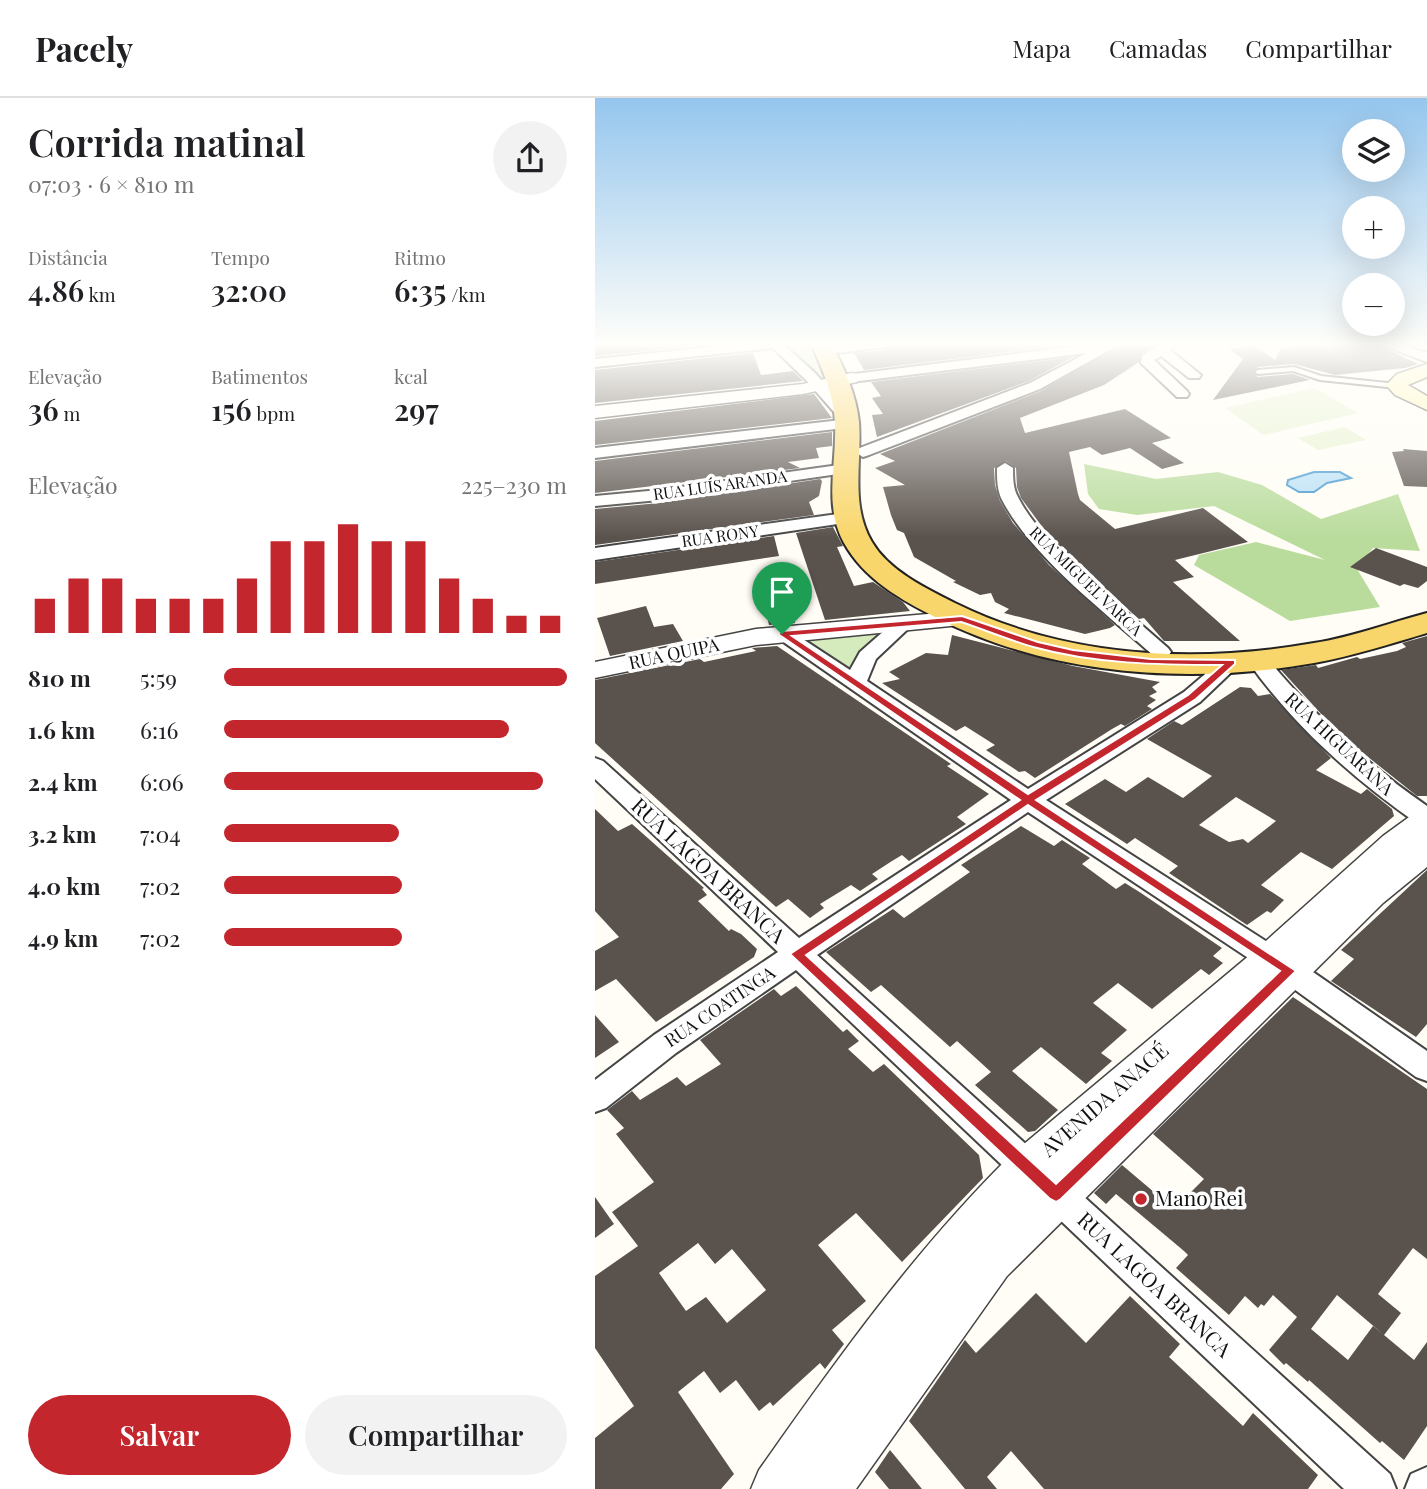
<!DOCTYPE html>
<html lang="pt">
<meta charset="utf-8">
<style>
:root{--surface:#fff;--page:#f2f2f2;--text:#202124;--muted:#757577;--line:#e0e0e0;--accent:#c4262e}
body{margin:0;font-family:"Playfair Display",serif;background:var(--page);color:var(--text);height:100vh;display:flex;flex-direction:column;font-size:26px;white-space:nowrap}
*{box-sizing:border-box;margin:0}
p{font-size:23px;color:var(--muted)}
.icon{flex:none;width:38px;height:38px;fill:none;stroke:currentColor;stroke-width:2;stroke-linecap:round;stroke-linejoin:round}
.map{position:relative;flex:1;overflow:hidden}
.details{display:flex;flex-direction:column;background:var(--surface);width:595px}
.details>*{flex:none}
.controls{position:absolute;left:747px;top:21px;display:grid;gap:14px}
.controls a{display:grid;place-items:center;width:63px;height:63px;border-radius:50%;background:var(--surface);box-shadow:0 7px 28px #0002;font-size:35px}
.pin{position:absolute;display:grid;place-items:center;width:60px;height:60px;color:#fff;margin:-72px -30px;border-radius:50% 50% 50% 0;rotate:-45deg;box-shadow:0 0 7px #0007}
.pin .icon{rotate:45deg}
.round{display:grid;place-items:center;flex:none;width:74px;height:74px;border-radius:37px;background:var(--page)}
.headline{display:flex;align-items:center;justify-content:space-between;height:119px;padding:0 28px}
h1{font-size:38px;font-weight:600;line-height:52px}
.figures{display:grid;grid-template-columns:repeat(3,1fr);gap:10px;height:119px;padding:7px 28px}
.figures div{display:grid;align-content:center}
.figures b{font-size:30px;font-weight:600}
.figures small{font-size:19px;font-weight:400}
.figures p{font-size:19px}
.chart{height:196px;padding:14px 28px}
.chart p{display:flex;justify-content:space-between}
.chart svg{width:100%;height:126px;margin-top:7px;stroke:var(--accent);stroke-width:6}
.cta{display:flex;gap:14px;margin-top:auto;padding:14px 28px}
.cta a{flex:1;height:80px;border-radius:42px;background:var(--accent);color:#fff;font-size:28px;font-weight:600;line-height:80px;text-align:center}
.cta a+a{background:var(--page);color:var(--text)}
ul{padding:0 28px;list-style:none;font-size:23px}
li{display:grid;grid-template-columns:112px 84px 1fr;align-items:center;height:52px}
li i{height:18px;border-radius:9px;background:var(--accent)}
header{display:flex;align-items:center;gap:42px;box-sizing:border-box;height:98px;padding:0 35px;background:var(--surface);border-bottom:2px solid var(--line)}
header strong{font-size:33px}
nav{display:flex;gap:38px;margin-inline-start:auto;font-size:24px}
main{display:flex;flex:1;min-height:0}
.map>svg:first-child{display:block}
.green{fill:#d5ebbd}
.forest{fill:#b9dc9c}
.pitch{fill:#e6f2cf}
.water{fill:#b9e0f7;stroke:#3f96cf;stroke-width:2}
.building{fill:#5a524d;fill-rule:evenodd}
.lines{fill:none;stroke-linecap:round;stroke-linejoin:round}
.service-casing{stroke:#444;stroke-width:4}
.minor-casing{stroke:#444;stroke-width:4}
.tertiary-casing{stroke:#444;stroke-width:3}
.secondary-casing{stroke:#333;stroke-width:3}
.primary-casing{stroke:#222;stroke-width:4}
.service{fill:#fff;fill-rule:evenodd}
.minor{fill:#fff;fill-rule:evenodd}
.tertiary{fill:#fff;fill-rule:evenodd}
.secondary{fill:#fff6b0;fill-rule:evenodd}
.primary{fill:#f9d66b;fill-rule:evenodd}
.route{fill:#c4262e;stroke:#fff;stroke-width:2;fill-rule:evenodd}
.poi-dot{fill:#c4262e;stroke:#fff;stroke-width:2.5}
.labels{text-anchor:middle;stroke-width:7;stroke-linejoin:round;paint-order:stroke}
.far-street-label{font-size:16px;fill:#111;stroke:#fff}
.street-label{font-size:18px;fill:#111;stroke:#fff}
.near-street-label{font-size:21px;fill:#111;stroke:#fff}
.near-poi-label{font-size:21px;fill:#111;stroke:#fff;text-anchor:start}
</style>
<header>
<strong>Pacely</strong>
<nav><a>Mapa</a><a>Camadas</a><a>Compartilhar</a></nav>
</header>
<main>
<section class="details">
<div class="headline"><div><h1>Corrida matinal</h1><p>07:03 · 6 × 810 m</p></div><a class="round"><svg class="icon" aria-label="share" viewBox="0 0 24 24"><path d="M12 15V3M7 8l5-5 5 5M5 13v7h14v-7"/></svg></a></div>
<div class="figures">
<div><p>Distância</p><b>4.86<small> km</small></b></div>
<div><p>Tempo</p><b>32:00</b></div>
<div><p>Ritmo</p><b>6:35<small> /km</small></b></div>
</div>
<div class="figures">
<div><p>Elevação</p><b>36<small> m</small></b></div>
<div><p>Batimentos</p><b>156<small> bpm</small></b></div>
<div><p>kcal</p><b>297</b></div>
</div>
<div class="chart"><p><span>Elevação</span>225–230 m</p>
<svg viewBox="0 0 160 44" preserveAspectRatio="none"><path d="M5 44V32M15 44V25M25 44V25M35 44V32M45 44V32M55 44V32M65 44V25M75 44V12M85 44V12M95 44V6M105 44V12M115 44V12M125 44V25M135 44V32M145 44V38M155 44V38"/></svg>
</div>
<ul>
<li><b>810 m</b>5:59<i style="width:100%"></i></li>
<li><b>1.6 km</b>6:16<i style="width:83%"></i></li>
<li><b>2.4 km</b>6:06<i style="width:93%"></i></li>
<li><b>3.2 km</b>7:04<i style="width:51%"></i></li>
<li><b>4.0 km</b>7:02<i style="width:52%"></i></li>
<li><b>4.9 km</b>7:02<i style="width:52%"></i></li>
</ul>
<div class="cta"><a>Salvar</a><a>Compartilhar</a></div>
</section>
<div class="map">
<svg width="832" height="1391" viewBox="0 0 832 1391">
<rect width="100%" height="100%" fill="#fffdf5"/>
<g class="green">
<polygon points="178,245 225,245 241,275 218,282"/>
<polygon points="300,530 252,577 194,536"/>
</g>
<polygon class="forest" points="489,366 561,381 623,374 667,387 726,421 803,396 825,453 778,450 762,471 785,509 695,523 599,467 604,457 661,444 730,462 619,408 542,417 504,411 493,396"/>
<g class="pitch">
<polygon points="720,290 763,315 668,337 630,310"/>
<polygon points="750,329 771,342 723,352 703,340"/>
</g>
<polygon class="water" points="719,374 745,374 756,380 732,385 719,394 704,394 692,387 693,382"/>
<g class="building">
<polygon points="0,245 131,245 0,258"/>
<polygon points="299,245 486,245 269,272 259,255 290,252"/>
<polygon points="529,245 562,245 546,256 544,264 509,287 425,320 430,335 530,311 576,340 557,345 589,365 567,371 535,350 507,357 495,349 474,354 483,396 485,402 520,431 608,410 653,444 580,462 599,479 578,484 645,543 569,543 549,520 544,521 537,515 454,438 426,400 422,389 421,370 411,363 399,370 400,387 405,403 418,425 454,467 520,527 515,530 490,536 409,515 414,511 400,504 396,495 385,497 358,484 361,483 319,459 309,435 302,432 296,417 288,389 310,387 280,370 300,363 285,356 446,293"/>
<polygon points="723,245 779,245 823,266 810,270 740,277 699,266 663,269 658,275 663,279 698,276 715,282 618,302 648,261 634,251 659,247 680,262 686,250"/>
<polygon points="158,255 166,277 198,273 208,283 0,305 0,272"/>
<polygon points="478,259 434,283 282,339 277,317 288,316 277,300 286,298 276,284"/>
<polygon points="219,296 237,320 0,347 0,323"/>
<polygon points="237,334 237,348 221,350 224,360 193,364 205,370 0,395 0,363"/>
<polygon points="808,351 832,353 832,389 809,388 797,354 809,353"/>
<polygon points="225,381 227,383 224,398 214,404 219,417 0,447 0,411 64,405"/>
<polygon points="238,429 248,448 242,449 259,488 278,484 308,504 315,513 230,522 201,435"/>
<polygon points="179,438 184,458 0,486 0,464"/>
<polygon points="781,450 832,469 832,483 823,490 809,486 805,488 755,469"/>
<polygon points="51,508 59,529 78,526 88,543 15,558 2,520"/>
<polygon points="196,511 200,525 174,527 171,514"/>
<polygon points="357,537 478,568 565,584 557,589 562,594 554,598 561,602 552,608 557,611 530,628 526,626 517,631 440,680 430,673 424,674 391,652 400,647 370,628 361,633 287,585 305,581 294,574 331,555 353,557"/>
<polygon points="832,538 832,698 822,698 768,655 728,618 686,572 721,567 723,570 762,559 765,561 802,553 811,549 807,545"/>
<polygon points="182,548 356,666 352,668 394,696 362,719 371,726 314,763 307,757 297,763 277,776 283,781 265,793 256,787 225,806 229,810 215,820 193,801 181,809 0,645 0,582 105,561 109,564 161,553 157,550"/>
<path d="M645,589L656,590L663,598L675,596L736,660L721,672L766,696L772,691L797,711L799,718L737,771L706,754L666,787L689,802L676,815L672,813L652,827L574,775L583,768L540,740L532,746L470,706L510,681L531,694L553,679L588,700L617,678L552,641L579,623L587,627ZM641,699L681,723L653,745L648,741L634,744L604,727Z"/>
<polygon points="0,711 23,733 37,726 109,790 107,791 112,797 103,803 134,833 136,831 146,836 162,851 159,859 61,924 21,881 0,893 0,853 24,839 0,813"/>
<polygon points="426,728 459,748 467,742 495,760 487,766 521,791 530,785 546,795 627,850 618,858 628,865 614,877 606,871 557,911 523,885 498,905 532,932 506,955 517,963 491,986 446,949 417,973 463,1012 440,1033 433,1034 380,987 396,974 362,943 355,949 286,887 276,894 231,854 298,811 309,820 375,774 366,767"/>
<polygon points="832,772 832,926 821,939 736,883 759,861 746,852"/>
<path d="M201,888L248,934L252,931L264,943L253,951L278,974L289,966L384,1057L388,1080L307,1164L261,1115L223,1147L271,1203L237,1232L249,1246L230,1271L225,1265L178,1308L175,1304L164,1313L141,1282L125,1295L109,1273L83,1294L139,1376L126,1391H0V1340L39,1308L0,1250V1178L43,1148L17,1114L59,1084L21,1036L29,1030L12,1012L37,993L45,1002L82,979L91,988L126,966L105,942L179,891L186,898ZM103,1145L120,1166L137,1151L171,1192L132,1225L111,1199L91,1213L64,1175Z"/>
<path d="M698,899L832,991V1161L818,1150L783,1196L806,1215L789,1237L819,1262L832,1244V1328L809,1362L787,1343L785,1345L714,1282L713,1284L691,1265L689,1267L674,1252L702,1219L678,1197L669,1208L666,1206L663,1210L650,1198L634,1217L581,1170L593,1157L589,1153L521,1096L511,1106L499,1095L527,1067L579,1111L609,1081L558,1036ZM742,1197L789,1237L778,1228L753,1262L716,1231Z"/>
<polygon points="0,917 24,944 0,960"/>
<polygon points="0,1099 19,1126 0,1140"/>
<polygon points="441,1195 491,1245 535,1198 585,1246 574,1259 648,1328 658,1315 723,1377 713,1391 449,1391 416,1353 392,1379 402,1391 370,1391 314,1323 370,1242 381,1255"/>
<polygon points="295,1352 327,1391 294,1391 280,1374"/>
</g>
<g class="lines">
<g class="service-casing">
<polygon id="service" points="699,269 726,278 802,286 806,288 802,290 725,282 698,273 663,276 660,274 663,272"/>
</g>
<g class="minor-casing">
<g id="minor">
<polygon points="155,245 187,245 220,275 256,316 258,319 256,322 260,326 257,329 0,360 0,350 246,322 210,281 178,250 0,269 0,261"/>
<polygon points="260,245 297,245 290,249 242,255 235,251 237,248"/>
<polygon points="506,245 527,245 445,291 274,357 268,359 260,354 262,351 435,285 492,255 256,284 251,283 251,277"/>
<polygon points="567,245 582,245 575,252 606,277 604,280 594,280 566,258 559,262 592,293 594,296 592,299 582,299 546,265 547,258"/>
<polygon points="782,245 801,245 832,255 832,264"/>
<path d="M410,365L418,370C418,381 418,391 424,401C450,451 530,511 573,550L576,554L573,558H559C511,515 437,459 407,402C402,392 402,381 402,370Z"/>
<polygon points="251,366 259,371 257,374 64,402 0,408 0,398 64,392"/>
<polygon points="250,415 259,420 256,424 0,462 0,450"/>
<polygon points="306,522 313,524 316,528 281,561 272,583 433,691 589,594 629,560 643,560 647,564 605,604 451,702 705,865 832,953 832,983 821,979 685,881 433,714 222,857 795,1376 801,1391 749,1391 201,872 81,955 11,1010 0,1014 0,982 59,937 183,854 0,681 0,660 8,663 204,840 416,702 177,536 180,532 194,532 255,572 265,554 299,524"/>
<path d="M664,557L671,559C718,616 771,666 832,708V728L823,726C759,681 698,628 653,563L657,559Z"/>
<polygon points="832,1369 832,1391 810,1391 816,1376"/>
</g>
</g>
<g class="tertiary-casing">
<g id="tertiary">
<polygon points="256,275 262,276 265,280 262,284 208,296 0,320 0,308 208,286"/>
<polygon points="367,513 376,516 380,521 376,526 161,547 0,580 0,564 161,531"/>
<path d="M832,711V769L788,805L412,1178L261,1391H156L164,1372C242,1261 320,1152 417,1056L662,851L788,738L821,714Z"/>
</g>
</g>
<g class="secondary-casing">
<polygon id="secondary" points="832,266 832,279 813,287 832,298 832,312 800,297 791,287 802,276"/>
</g>
<g class="primary-casing">
<path id="primary" d="M216,245H236C249,270 261,296 264,324C267,365 255,407 277,444C294,473 332,491 362,506C472,560 600,566 719,545C758,539 794,525 832,515V535C795,546 758,558 719,565C595,587 456,578 342,520C306,502 269,481 249,445C228,407 242,366 240,325C239,296 227,271 216,245Z"/>
</g>
<use href="#service" class="service"/>
<use href="#minor" class="minor"/>
<use href="#tertiary" class="tertiary"/>
<use href="#secondary" class="secondary"/>
<use href="#primary" class="primary"/>
</g>
<linearGradient id="sky" x2="0" y2="1"><stop stop-color="#95c6ee"/><stop offset="0.56" stop-color="#fffefa"/><stop offset="1" stop-color="#fffefa" stop-opacity="0"/></linearGradient>
<rect width="832" height="440" fill="url(#sky)"/>
<path class="route" d="M367,518L443,544L478,552L556,561L640,562V566L601,601L441,702L701,873L466,1101L461,1104L455,1101L195,856L425,702L183,536L187,533ZM366,524C390,532 414,542 438,549C499,566 564,567 627,567L593,597L433,696L197,538ZM433,707L685,873L461,1086L211,857Z"/>
<circle class="poi-dot" cx="546" cy="1101" r="7"/>
<g class="labels">
<g class="far-street-label">
<text transform="translate(125 387) rotate(-8)" y="6">RUA LUÍS ARANDA</text>
<text transform="translate(125 438) rotate(-8)" y="6">RUA RONY</text>
<text transform="translate(491 483) rotate(44)" y="6">RUA MIGUEL VARCA</text>
</g>
<g class="street-label">
<text transform="translate(79 556) rotate(-12)" y="6">RUA QUIPA</text>
<text transform="translate(744 646) rotate(43)" y="6">RUA HIGUARANA</text>
<text transform="translate(125 909) rotate(-34)" y="6">RUA COATINGA</text>
</g>
<g class="near-street-label">
<text transform="translate(113 773) rotate(43)" y="7">RUA LAGOA BRANCA</text>
<text transform="translate(510 1002) rotate(-41)" y="7">AVENIDA ANACÉ</text>
<text transform="translate(559 1187) rotate(43)" y="7">RUA LAGOA BRANCA</text>
</g>
<g class="near-poi-label">
<text x="560" y="1108">Mano Rei</text>
</g>
</g>
</svg>
<div class="controls">
<a><svg class="icon" aria-label="layers" viewBox="0 0 24 24"><path d="M12 4l9 5-9 5-9-5zM3 14l9 5 9-5"/></svg></a>
<a>+</a>
<a>−</a>
</div>
<div class="pin" style="left:187px;top:536px;background:#1e9e55"><svg class="icon" aria-label="arrive" viewBox="0 0 24 24"><path d="M6 21V4h12l-3 4 3 4H6"/></svg></div>
</div>
</main>
